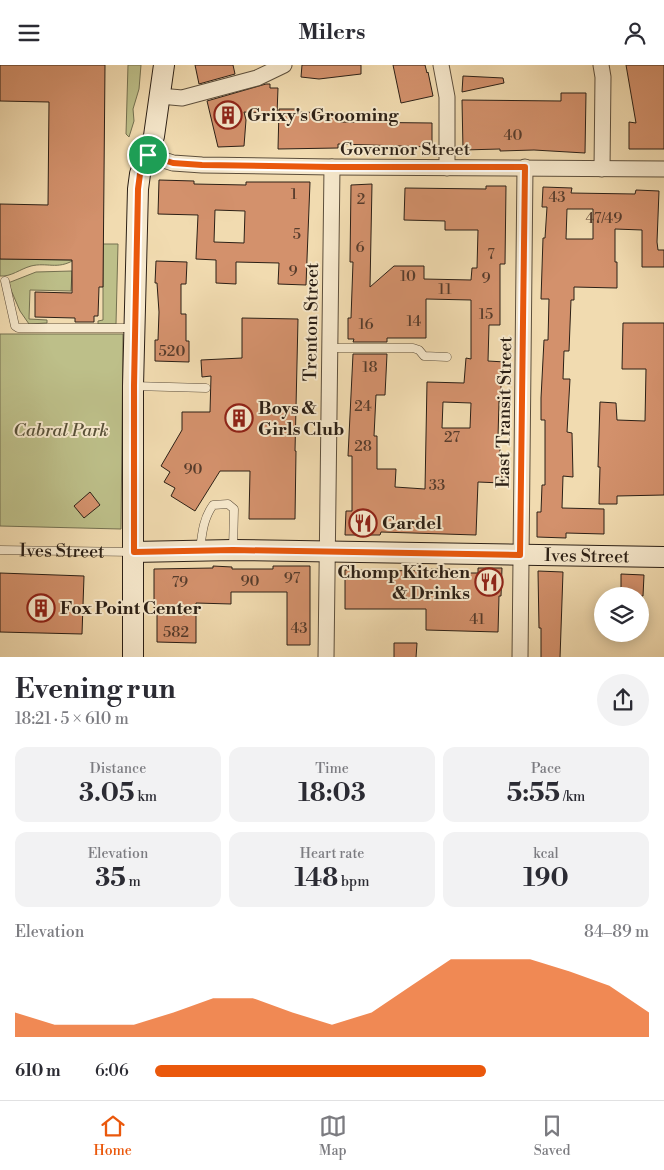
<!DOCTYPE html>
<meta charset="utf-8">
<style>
:root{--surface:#fff;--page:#f2f2f3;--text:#2b2b33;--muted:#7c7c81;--line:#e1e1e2;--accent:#ea580c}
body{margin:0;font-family:"Libre Bodoni",serif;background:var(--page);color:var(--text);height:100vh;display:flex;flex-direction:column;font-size:19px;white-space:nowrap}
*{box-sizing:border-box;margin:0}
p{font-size:16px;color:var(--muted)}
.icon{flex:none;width:28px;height:28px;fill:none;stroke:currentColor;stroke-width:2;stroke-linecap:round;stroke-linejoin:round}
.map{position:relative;height:592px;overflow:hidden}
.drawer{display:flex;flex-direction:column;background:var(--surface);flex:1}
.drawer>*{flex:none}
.buttons{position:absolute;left:594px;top:522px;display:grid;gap:10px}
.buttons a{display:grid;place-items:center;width:55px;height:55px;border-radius:50%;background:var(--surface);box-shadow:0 2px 12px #0003;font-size:25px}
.pin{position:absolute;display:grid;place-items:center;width:42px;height:42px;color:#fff;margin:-21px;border:2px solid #fff;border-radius:50%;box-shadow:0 1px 5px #0007}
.round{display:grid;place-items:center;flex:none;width:52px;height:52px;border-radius:26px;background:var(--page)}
.overview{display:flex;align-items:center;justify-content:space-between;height:85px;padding:0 15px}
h1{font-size:28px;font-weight:700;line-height:38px}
.figures{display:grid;grid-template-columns:repeat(3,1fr);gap:8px;height:85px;padding:5px 15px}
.figures div{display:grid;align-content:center;border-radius:12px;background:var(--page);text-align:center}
.figures b{font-size:25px;font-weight:700}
.figures small{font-size:14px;font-weight:400}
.figures p{font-size:14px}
.chart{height:140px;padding:10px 15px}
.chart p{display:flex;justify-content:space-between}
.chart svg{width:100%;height:90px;margin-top:5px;fill:var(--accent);opacity:.7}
ul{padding:0 15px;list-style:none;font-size:16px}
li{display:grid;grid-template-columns:80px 60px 1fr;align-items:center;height:38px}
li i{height:12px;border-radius:6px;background:var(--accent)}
header{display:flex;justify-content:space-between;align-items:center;height:65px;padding:0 15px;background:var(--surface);font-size:22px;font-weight:700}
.tabs{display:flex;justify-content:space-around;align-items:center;height:70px;border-top:1px solid var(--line);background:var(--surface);font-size:14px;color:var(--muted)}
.tabs a{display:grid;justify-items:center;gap:2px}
.tabs .selected{color:var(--accent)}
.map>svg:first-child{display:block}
.green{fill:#bdbf89;stroke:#747050}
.building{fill:#d3916c;stroke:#2c2016;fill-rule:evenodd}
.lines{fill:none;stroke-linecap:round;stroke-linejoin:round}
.lane-casing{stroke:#5d4f3c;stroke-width:9}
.street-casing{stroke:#5d4f3c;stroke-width:17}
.secondary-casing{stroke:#2c2016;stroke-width:22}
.lane{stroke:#f6e8cc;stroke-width:8}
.street{stroke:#f6e8cc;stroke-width:15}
.secondary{stroke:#f6e8cc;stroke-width:20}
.route-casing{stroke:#fff;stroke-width:10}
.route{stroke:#ea580c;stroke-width:6}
.labels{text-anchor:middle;stroke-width:4;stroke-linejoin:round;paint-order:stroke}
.number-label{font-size:15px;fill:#563c2c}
.poi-label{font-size:18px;font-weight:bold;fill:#2c2016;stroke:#f6e8cc;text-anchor:start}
.street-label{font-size:18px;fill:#2c2016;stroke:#f6e8cc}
.park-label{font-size:18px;font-style:italic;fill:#585038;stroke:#f6e8cc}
</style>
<header><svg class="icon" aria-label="menu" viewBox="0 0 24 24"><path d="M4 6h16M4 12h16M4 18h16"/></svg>Milers<svg class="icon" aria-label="person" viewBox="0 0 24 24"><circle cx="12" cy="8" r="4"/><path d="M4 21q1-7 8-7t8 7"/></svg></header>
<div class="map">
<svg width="664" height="593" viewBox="0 0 664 593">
<rect width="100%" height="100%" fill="#f1dbb0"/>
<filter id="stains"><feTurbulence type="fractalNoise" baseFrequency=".004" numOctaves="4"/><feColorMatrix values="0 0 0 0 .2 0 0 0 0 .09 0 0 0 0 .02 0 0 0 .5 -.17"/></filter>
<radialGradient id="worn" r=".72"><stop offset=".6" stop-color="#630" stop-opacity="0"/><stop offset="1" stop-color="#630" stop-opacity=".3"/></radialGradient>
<g class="green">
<polygon points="128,0 141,0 139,24 133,44 134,56 129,72 126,69"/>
<polygon points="103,179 118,179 116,259 98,259 98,256 103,255"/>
<path d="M0,194L74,195C57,205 47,197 31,201C20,204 11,212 0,211Z"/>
<polygon points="72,206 71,226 30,225 29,254 47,255 47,258 29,259 20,246 8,218 36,207"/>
<polygon points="0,269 123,269 121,464 0,461"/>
</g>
<g class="building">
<polygon points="0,0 105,0 103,222 99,222 98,251 94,251 94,257 75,257 75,253 35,252 35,227 72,228 72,195 0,194 0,139 48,140 49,37 0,36"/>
<polygon points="195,0 233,0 235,9 199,19"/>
<polygon points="302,0 361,0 361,9 319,14 301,12"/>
<polygon points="393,0 425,0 427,8 428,7 433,31 401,38"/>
<polygon points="626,0 664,0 664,84 629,84 629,57 636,58"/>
<polygon points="463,11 503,13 504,18 462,27"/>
<polygon points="266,19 270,19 270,23 278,23 277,49 244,47 246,55 244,81 218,82 207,36"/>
<polygon points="561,28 586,28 585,88 534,85 500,86 500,84 463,85 462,35 561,36"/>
<polygon points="279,44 298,44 298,47 339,48 340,57 432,58 432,82 338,79 338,83 278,84"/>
<path d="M159,115L194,116V119L246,120V117H310L306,220L278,219L279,198L236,197V219L216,218V195L196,194L198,150L158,149ZM215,145L245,146L244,178L214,177Z"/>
<path d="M372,119L370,222L394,201H424V214L471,215L472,203H477L478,165H445V156L404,155L405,123L486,124V121H506L505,199H500V260H489L488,296L505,297L504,314H501V336H499L498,372H500V394H502V418L478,417L476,470L381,467L380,470H345L346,446H352V391H348L353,289H387L385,330H376L374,371H377V404H396L395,422L425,424L427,317L464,318L466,293L471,294V235L426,234V273H387V277H353L354,274H348V253H351L353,197H350L351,120ZM443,337L471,338L470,363H442Z"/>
<path d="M543,122L572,123L571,128L635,129L636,125L659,126L657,177L658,185H664V202H642V165L615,164V197H617V223L574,222V235H571L569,286H564L563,314H570L567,367L572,368L573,412L563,411L562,443L604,444V469L566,468V473L537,472V447H541L542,420H545V355H541V333L544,275H548L549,234H541L543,173H545L547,142H542ZM567,144H593V174H566Z"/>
<polygon points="156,196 187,197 186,219 181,219 181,249 186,249 186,276 189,276 189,297 155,296 155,275 158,275 159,247 157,218 155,218"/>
<polygon points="242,253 298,254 295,386 296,386 295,454 249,454 250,406 220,406 195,446 171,431 175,423 164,417 170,407 161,401 182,365 182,347 210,347 211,311 202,312 201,295 242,293"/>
<polygon points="623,258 664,258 664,430 617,431 617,439 599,439 600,402 598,402 600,337 616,338 617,355 645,356 646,304 622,304"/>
<polygon points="90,427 100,440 84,453 74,441"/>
<polygon points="213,501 232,502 232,504 273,504 273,501 310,501 310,580 287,580 287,527 231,527 231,539 196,538 196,578 157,577 157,543 154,543 154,504 213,503"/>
<polygon points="478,503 502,503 501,531 499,531 498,567 426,565 426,544 345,544 345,505 431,506 431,504 450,504 450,508 478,508"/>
<polygon points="538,506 563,507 560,593 541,593 541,563 539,563"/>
<polygon points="0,508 84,511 82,569 0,567"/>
<polygon points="621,509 644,510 643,531 621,531"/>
<polygon points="394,578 417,578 416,593 394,593"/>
</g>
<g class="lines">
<g class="lane-casing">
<g id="lane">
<polyline points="5,216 15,261 18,263 133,263"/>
<polyline points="329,283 413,283 419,285 424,291 447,292"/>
<polyline points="133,321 206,323"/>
<path id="s1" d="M0,485L133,487"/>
<path d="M200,485C202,469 203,454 213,440L228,439L234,444L233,485"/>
</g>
</g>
<g class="street-casing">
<g id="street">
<polyline points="441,0 447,32 447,103"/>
<polyline points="601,0 603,12 602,104"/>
<polyline points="160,31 182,33 257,13 284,0"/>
<polyline points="148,90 173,98 202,100 332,102 664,104"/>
<polyline points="326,593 332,102"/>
<polyline points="520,593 525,102"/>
</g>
</g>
<g class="secondary-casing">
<g id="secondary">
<path id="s2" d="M133,487L233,485L664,492"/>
<polyline points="133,593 133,321 138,124 140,109 154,71 164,0"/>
</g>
</g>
<use href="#lane" class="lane"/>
<use href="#street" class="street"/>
<use href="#secondary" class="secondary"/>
</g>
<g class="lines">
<g class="route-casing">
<polygon id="route" points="148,90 173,98 202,100 332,102 525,102 520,490 233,485 134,487 134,321 138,124 140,109"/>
</g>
<use href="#route" class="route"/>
</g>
<defs>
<g id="building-ring" transform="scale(1.4375)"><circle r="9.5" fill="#f6e8cc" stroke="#8f2418" stroke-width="1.5"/><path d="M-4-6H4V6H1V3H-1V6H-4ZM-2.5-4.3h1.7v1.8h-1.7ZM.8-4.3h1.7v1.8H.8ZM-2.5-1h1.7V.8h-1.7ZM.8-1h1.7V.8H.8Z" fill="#8f2418"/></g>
<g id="restaurant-ring" transform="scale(1.4375)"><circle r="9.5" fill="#f6e8cc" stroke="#8f2418" stroke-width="1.5"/><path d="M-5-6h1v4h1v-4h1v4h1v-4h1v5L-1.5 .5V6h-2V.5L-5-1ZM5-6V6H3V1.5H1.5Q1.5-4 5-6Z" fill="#8f2418"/></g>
</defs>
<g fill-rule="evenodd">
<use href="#building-ring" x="228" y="50"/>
<use href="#building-ring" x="239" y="353"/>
<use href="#restaurant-ring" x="363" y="458"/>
<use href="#restaurant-ring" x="489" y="517"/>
<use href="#building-ring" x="41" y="543"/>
</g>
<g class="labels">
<g class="number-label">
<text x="513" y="75">40</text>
<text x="294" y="134">1</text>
<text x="557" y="137">43</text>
<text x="361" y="139">2</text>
<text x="604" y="158">47/49</text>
<text x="297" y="174">5</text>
<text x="360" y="187">6</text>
<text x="491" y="194">7</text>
<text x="293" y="211">9</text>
<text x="408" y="216">10</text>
<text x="486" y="218">9</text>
<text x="445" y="229">11</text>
<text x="486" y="254">15</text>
<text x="414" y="261">14</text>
<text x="366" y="264">16</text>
<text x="172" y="291">520</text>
<text x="370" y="307">18</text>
<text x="363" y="346">24</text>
<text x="452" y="377">27</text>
<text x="363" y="386">28</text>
<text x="193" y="409">90</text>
<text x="437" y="425">33</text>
<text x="292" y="518">97</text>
<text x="250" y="521">90</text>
<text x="180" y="522">79</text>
<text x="477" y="559">41</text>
<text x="299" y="568">43</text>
<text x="176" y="572">582</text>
</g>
<g class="poi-label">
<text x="247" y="56">Grixy's Grooming</text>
<text x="258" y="349">Boys &amp;<tspan x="258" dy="21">Girls Club</tspan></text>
<text x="382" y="464">Gardel</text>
<text x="470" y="513" text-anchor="end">Chomp Kitchen<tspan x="470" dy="21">&amp; Drinks</tspan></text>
<text x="60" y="549">Fox Point Center</text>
</g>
<g class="street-label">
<text x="405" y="90">Governor Street</text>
<text transform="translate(311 257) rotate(-89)" y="6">Trenton Street</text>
<text transform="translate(504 347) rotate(-89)" y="6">East Transit Street</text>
<text dy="6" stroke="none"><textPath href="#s1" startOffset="62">Ives Street</textPath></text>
<text dy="6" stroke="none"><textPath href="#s2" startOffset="454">Ives Street</textPath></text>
</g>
<g class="park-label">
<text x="61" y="371">Cabral Park</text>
</g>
</g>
<rect width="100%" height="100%" filter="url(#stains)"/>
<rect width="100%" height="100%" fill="url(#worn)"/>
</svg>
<div class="buttons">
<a><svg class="icon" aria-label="layers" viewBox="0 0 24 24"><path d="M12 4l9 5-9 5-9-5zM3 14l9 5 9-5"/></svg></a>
</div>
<div class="pin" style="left:148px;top:90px;background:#1e9e55"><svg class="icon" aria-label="arrive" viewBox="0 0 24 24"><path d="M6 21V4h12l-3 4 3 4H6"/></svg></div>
</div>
<section class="drawer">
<div class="overview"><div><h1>Evening run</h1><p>18:21 · 5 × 610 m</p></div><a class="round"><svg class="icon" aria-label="share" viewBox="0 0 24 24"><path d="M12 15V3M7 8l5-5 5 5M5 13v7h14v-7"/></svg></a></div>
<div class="figures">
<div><p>Distance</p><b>3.05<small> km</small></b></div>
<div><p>Time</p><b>18:03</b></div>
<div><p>Pace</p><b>5:55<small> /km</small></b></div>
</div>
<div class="figures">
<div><p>Elevation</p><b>35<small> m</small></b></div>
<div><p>Heart rate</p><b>148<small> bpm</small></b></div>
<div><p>kcal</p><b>190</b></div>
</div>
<div class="chart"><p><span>Elevation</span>84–89 m</p>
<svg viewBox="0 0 160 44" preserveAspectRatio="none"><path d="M0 44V32L10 38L20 38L30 38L40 32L50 25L60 25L70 32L80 38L90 32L100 19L110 6L120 6L130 6L140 12L150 19L160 32V44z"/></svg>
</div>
<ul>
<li><b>610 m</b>6:06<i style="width:67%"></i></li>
</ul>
</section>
<nav class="tabs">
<a class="selected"><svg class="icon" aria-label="home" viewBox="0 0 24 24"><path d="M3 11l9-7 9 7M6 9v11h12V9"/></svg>Home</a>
<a><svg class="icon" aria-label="map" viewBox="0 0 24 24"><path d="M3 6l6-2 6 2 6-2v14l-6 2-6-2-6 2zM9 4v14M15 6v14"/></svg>Map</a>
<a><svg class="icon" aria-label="saved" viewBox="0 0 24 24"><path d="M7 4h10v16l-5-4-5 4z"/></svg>Saved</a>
</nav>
